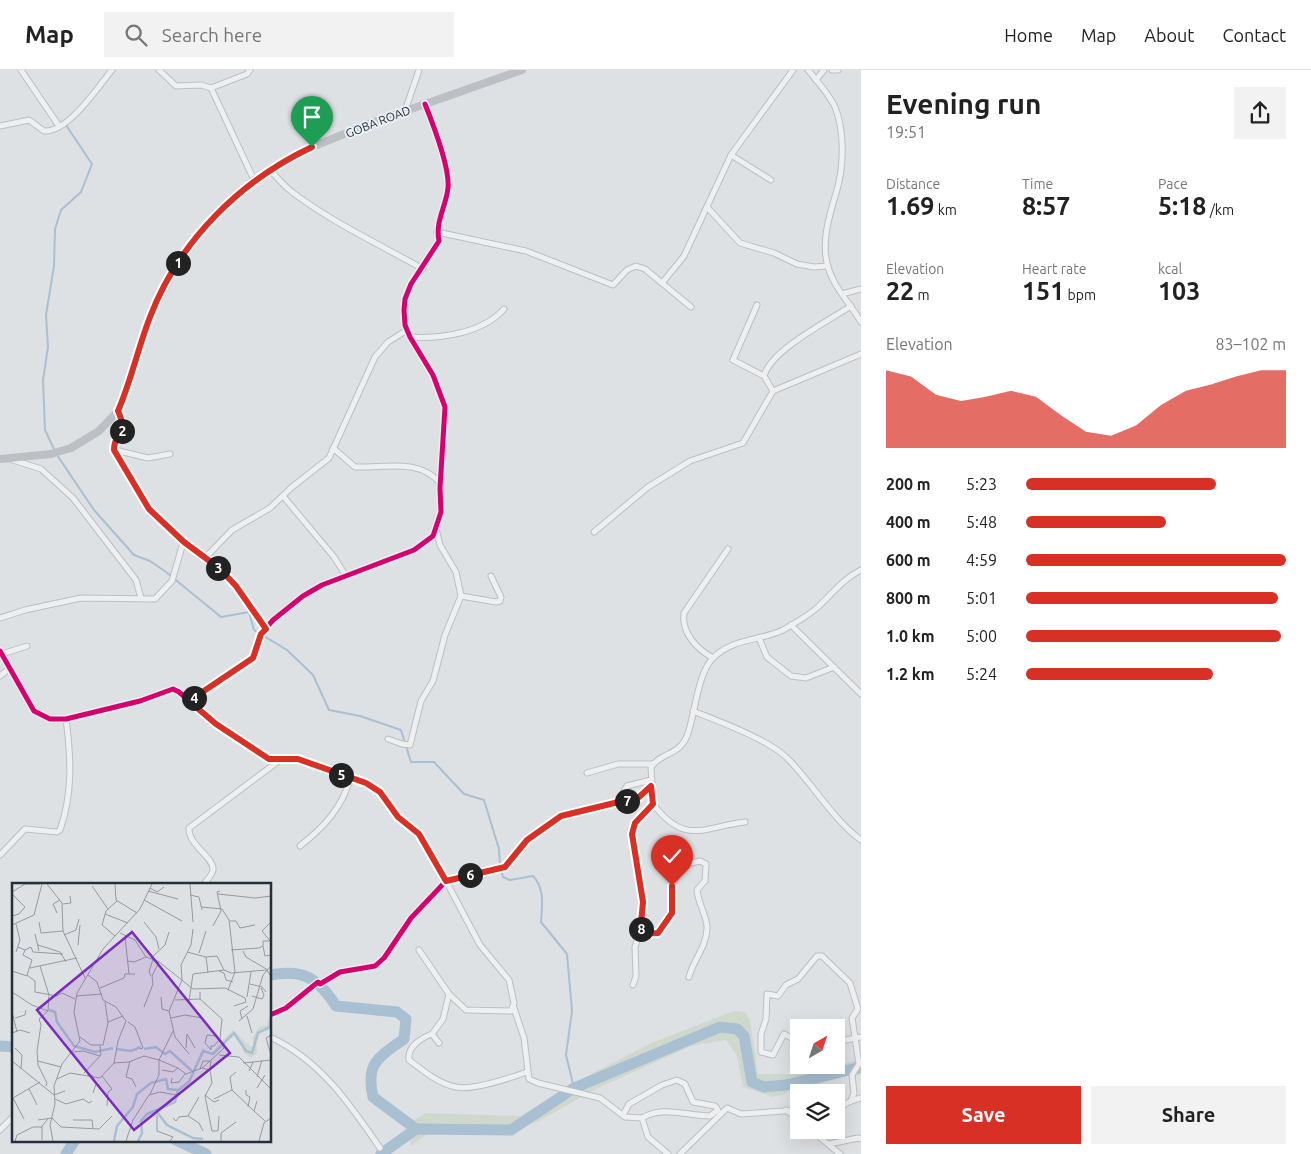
<!DOCTYPE html>
<meta charset="utf-8">
<style>
:root{--surface:#fff;--page:#f2f2f2;--text:#222;--muted:#767676;--line:#e0e0e0;--accent:#d93025}
body{margin:0;font-family:Ubuntu,sans-serif;background:var(--page);color:var(--text);height:100vh;display:flex;flex-direction:column;font-size:19px;white-space:nowrap}
*{box-sizing:border-box;margin:0}
p{font-size:16px;color:var(--muted)}
.icon{flex:none;width:28px;height:28px;fill:none;stroke:currentColor;stroke-width:2;stroke-linecap:round;stroke-linejoin:round}
.map{position:relative;flex:1;overflow:hidden}
.drawer{display:flex;flex-direction:column;background:var(--surface);width:450px}
.drawer>*{flex:none}
.needle{width:32px;rotate:39deg}
.controls{position:absolute;left:790px;top:949px;display:grid;gap:10px}
.controls a{display:grid;place-items:center;width:55px;height:55px;border-radius:0px;background:var(--surface);box-shadow:0 5px 20px #0002;font-size:25px}
.pin{position:absolute;display:grid;place-items:center;width:42px;height:42px;color:#fff;margin:-51px -21px;border-radius:50% 50% 50% 0;rotate:-45deg;box-shadow:0 0 5px #0007}
.pin .icon{rotate:45deg}
.km{position:absolute;width:25px;height:25px;margin:-12px;border-radius:50%;background:#222;color:#fff;font-size:14px;line-height:25px;text-align:center}
.round{display:grid;place-items:center;flex:none;width:52px;height:52px;border-radius:0px;background:var(--page)}
.head{display:flex;align-items:center;justify-content:space-between;height:85px;padding:0 25px}
h1{font-size:28px;font-weight:700;line-height:38px}
.metrics{display:grid;grid-template-columns:repeat(3,1fr);gap:8px;height:85px;padding:5px 25px}
.metrics div{display:grid;align-content:center}
.metrics b{font-size:25px;font-weight:700}
.metrics small{font-size:14px;font-weight:400}
.metrics p{font-size:14px}
.chart{height:140px;padding:10px 25px}
.chart p{display:flex;justify-content:space-between}
.chart svg{width:100%;height:90px;margin-top:5px;fill:var(--accent);opacity:.7}
.primary-button{display:flex;gap:10px;margin-top:auto;padding:10px 25px}
.primary-button a{flex:1;height:58px;border-radius:0px;background:var(--accent);color:#fff;font-size:20px;font-weight:700;line-height:58px;text-align:center}
.primary-button a+a{background:var(--page);color:var(--text)}
ul{padding:0 25px;list-style:none;font-size:16px}
li{display:grid;grid-template-columns:80px 60px 1fr;align-items:center;height:38px}
li i{height:12px;border-radius:6px;background:var(--accent)}
header{display:flex;align-items:center;gap:30px;box-sizing:border-box;height:70px;padding:0 25px;background:var(--surface);border-bottom:1px solid var(--line)}
header strong{font-size:24px}
nav{display:flex;gap:28px;margin-inline-start:auto;font-size:18px}
.search{width:350px;height:45px;background:var(--page);display:flex;align-items:center;gap:12px;box-sizing:border-box;padding:0 18px;border-radius:0px;color:var(--muted);font-size:19px}
main{display:flex;flex:1;min-height:0}
.map>svg:first-child{display:block}
.green{fill:#cfd8cd}
.lines{fill:none;stroke-linecap:round;stroke-linejoin:round}
.stream{stroke:#a9bfd2;stroke-width:2}
.river{stroke:#a9bfd2;stroke-width:11}
.street-casing{stroke:#bcbfc2;stroke-width:7}
.street{stroke:#edeff1;stroke-width:5}
.secondary{stroke:#bcc0c4;stroke-width:8}
.cycleway-casing{stroke:#eaeff5;stroke-width:8}
.cycleway{stroke:#d6006c;stroke-width:5}
.route-casing{stroke:#fff;stroke-width:10}
.route{stroke:#d93025;stroke-width:6}
.labels{text-anchor:middle;stroke-width:4;stroke-linejoin:round;paint-order:stroke}
.street-label{font-size:12px;fill:#242f3e;stroke:#eaeff5}
.inset-river{fill:none;stroke:#a9bfd2;stroke-width:2.5}
.inset-road{fill:none;stroke:#949aa2;stroke-width:1}
.view{fill:#7b2cbf;fill-opacity:0.15;stroke:#7b2cbf;stroke-width:2.5}
.inset-edge{fill:none;stroke:#242f3e;stroke-width:2.5}
</style>
<header>
<strong>Map</strong>
<div class="search"><svg class="icon" aria-label="search" viewBox="0 0 24 24"><circle cx="10" cy="10" r="6"/><path d="M15 15l6 6"/></svg>Search here</div>
<nav><a>Home</a><a>Map</a><a>About</a><a>Contact</a></nav>
</header>
<main>
<div class="map">
<svg width="861" height="1084" viewBox="0 0 861 1084">
<rect width="100%" height="100%" fill="#dee1e4"/>
<polygon class="green" points="734,941 745,942 750,950 758,1004 801,1004 861,989 861,1005 846,1006 773,1027 743,1017 737,986 726,970 691,976 594,1020 539,1051 503,1065 431,1061 411,1076 410,1053 426,1043 520,1046 591,1004 654,972"/>
<g class="lines">
<g class="stream">
<polyline points="55,381 45,360 43,310 48,277 46,245 54,196 55,159 61,140 81,122 92,94 66,55"/>
<path d="M57,385L94,440L134,485L150,491L166,502L221,547L249,542L254,560L287,580L313,605L329,640L360,646L401,660L411,692H434L464,724L484,730L499,779L500,797L503,807L510,810L533,806C545,819 542,835 541,852L567,884L572,941L566,985L574,1018"/>
<polyline points="201,1084 201,1083"/>
</g>
<g class="river">
<path d="M270,905C304,899 318,908 336,936L397,942L406,949L404,969C379,987 365,993 373,1027L416,1059"/>
<polyline points="0,976 14,977"/>
<polyline points="176,1070 206,1084"/>
<polyline points="66,1084 75,1070"/>
<polyline points="381,1084 416,1059 511,1060 574,1018 720,957 737,959 744,966 752,1012 764,1017 786,1015 861,997"/>
</g>
<g class="street-casing">
<g id="street">
<polyline points="21,0 59,56"/>
<polyline points="159,0 176,16 201,15 211,18 254,110"/>
<path d="M808,0C817,11 829,24 835,37C844,59 844,92 838,116C831,142 820,169 828,197C834,218 851,234 861,252"/>
<polyline points="832,0 838,0"/>
<polyline points="816,10 824,0"/>
<polyline points="211,18 247,4 250,0"/>
<polyline points="405,41 419,0"/>
<path d="M0,56L29,50L44,61C68,63 98,17 112,0"/>
<polyline points="731,85 771,110"/>
<path d="M270,100C277,107 284,116 292,122C333,153 379,174 423,199"/>
<polyline points="707,137 740,173 774,183 797,194 814,197 828,196"/>
<polyline points="437,162 526,181 613,215 627,200 636,196 645,199 691,237"/>
<polyline points="662,213 684,186 731,85 793,0"/>
<polyline points="842,224 861,219"/>
<polyline points="757,235 733,290 764,306"/>
<path d="M410,267C441,269 483,263 504,239"/>
<path d="M773,321L764,306C771,280 828,251 851,236"/>
<path d="M118,341C130,365 114,361 115,380L149,439L183,473L205,488L232,460L270,438L292,417L329,388L375,287L388,272L407,260"/>
<path d="M333,378L355,397C385,398 419,388 440,413"/>
<polyline points="115,380 148,388 170,384"/>
<polyline points="10,389 41,399 73,428 136,510 141,528"/>
<polyline points="283,426 334,487 346,506"/>
<polyline points="594,462 648,417 690,391 743,373 773,321 861,284"/>
<polyline points="205,488 235,516 266,559"/>
<polyline points="461,526 496,532 500,531 501,527 491,506"/>
<polyline points="0,548 25,540 81,528 155,529 172,511 183,473"/>
<polyline points="791,555 861,624"/>
<polyline points="759,568 767,587 791,606 806,608 834,597"/>
<polyline points="0,581 34,641 50,649 66,649 140,631 173,619 179,622 216,654 269,689 298,689 366,713 380,722 398,747 419,764 446,811 411,848 384,888 375,896 340,902 320,914 318,912 286,938 270,945"/>
<polyline points="2,584 27,576"/>
<path d="M713,588C697,579 681,563 684,543L728,479"/>
<polyline points="0,606 10,598"/>
<path d="M189,631L212,618L253,588L261,564L273,550L303,526L322,515L414,480L433,466L441,442L440,418L445,337L433,305L410,267L405,255L404,240L405,229L411,214L439,171C435,151 446,137 448,118C450,98 433,54 425,34"/>
<path d="M693,641C718,651 767,669 786,687C811,711 833,750 861,770"/>
<polyline points="388,669 402,674 410,675 421,631 433,611 445,565 461,526 456,502 440,475 436,459"/>
<polyline points="587,703 618,694 653,694"/>
<polyline points="625,731 624,721 627,716 651,710"/>
<path d="M653,734C685,776 703,757 745,752"/>
<path d="M300,776C324,757 343,737 350,708"/>
<path d="M0,785L25,759L57,762L60,760C73,723 71,687 66,649"/>
<path d="M204,814C207,810 212,805 213,800C214,787 188,775 189,758L280,690"/>
<path d="M640,864L658,863L672,843V816L679,801L686,794L700,791L706,794L705,811L697,820C698,834 708,848 707,859C706,878 693,890 689,907"/>
<polyline points="419,880 449,924 466,940 511,941 514,933 509,910 480,875 446,811 505,797 527,770 561,746 639,727 651,716"/>
<path d="M633,915L636,906L635,877L640,862L643,832L632,764L637,750L653,734L651,697C661,682 679,686 687,666C695,646 697,604 713,588C733,568 760,571 783,560C795,553 808,546 818,537C833,523 843,509 861,500"/>
<polyline points="514,938 524,968 529,1009 538,1013 600,1028 625,1047 642,1048 648,1067 668,1084"/>
<path d="M432,964C421,968 407,977 409,990C422,1000 439,1014 456,1017C473,1021 510,1008 527,1002"/>
<path d="M270,967C320,990 350,1034 380,1078"/>
<polyline points="799,972 784,964 773,985 761,982 761,964 766,949 767,924 778,926 786,915 798,909 817,886 822,886 850,913 858,939 852,948 859,994 852,1005 854,1023 851,1031 836,1039"/>
<polyline points="836,972 861,967"/>
<polyline points="439,973 432,964 443,949 449,924"/>
<polyline points="851,1031 861,1028"/>
<polyline points="786,1040 799,1050"/>
<path d="M623,1045L629,1034L662,1015L677,1010L685,1014L693,1032L715,1036L718,1040L710,1046C687,1046 663,1035 642,1048"/>
<polyline points="0,1060 14,1046"/>
<polyline points="811,1060 840,1084"/>
<polyline points="829,1074 858,1068 861,1069"/>
<polyline points="680,1084 727,1038 741,1044 799,1040"/>
</g>
</g>
<use href="#street" class="street"/>
<polyline class="secondary" points="0,389 51,384 71,378 99,361 118,341 151,245 174,200 205,156 254,110 312,77 374,52 522,0"/>
<g class="cycleway-casing">
<g id="cycleway">
<polyline points="0,581 34,641 50,649 66,649 140,631 173,619 179,622 216,654 269,689 298,689 366,713 380,722 398,747 419,764 446,811 411,848 384,888 375,896 340,902 320,914 318,912 286,938 270,945"/>
<path d="M189,631L212,618L253,588L261,564L273,550L303,526L322,515L414,480L433,466L441,442L440,418L445,337L433,305L410,267L405,255L404,240L405,229L411,214L439,171C435,151 446,137 448,118C450,98 433,54 425,34"/>
</g>
</g>
<use href="#cycleway" class="cycleway"/>
</g>
<g class="lines">
<g class="route-casing">
<path id="route" d="M312,77C240,111 179,171 150,247C138,278 131,311 118,341C129,365 114,361 114,380L149,439L184,472L219,498L236,516L266,559L261,564L253,588L189,631L216,654L269,689H298L366,713L380,722L398,747L419,764L446,811L505,797L527,770L561,746L639,727L651,716L653,734L635,753L632,764L643,832L640,864L658,863L672,843V816"/>
</g>
<use href="#route" class="route"/>
</g>
<g class="labels">
<g class="street-label">
<text transform="translate(378 52) rotate(-21)" y="4">GOBA ROAD</text>
</g>
</g>
<g transform="translate(12 813)">
<rect width="259" height="259" fill="#dee1e4"/>
<path d="M257,131L259,143L247,148L244,156L245,170L239,175L232,170L225,152L220,151L203,171L193,169L176,200L167,209L165,207L177,196L191,165L200,170L221,147L241,166V154L247,144L255,142Z" fill="#cfd8cd"/>
<path class="inset-river" d="M37,127L43,129L45,139L62,163L83,169L101,165M104,166L119,168L129,164M132,166L144,164L153,171L158,168L180,188M145,229L155,242L181,255L191,256M102,258L105,243L121,224L125,211L139,200L154,196L156,206L166,207M126,258L130,250L129,238L135,231L163,219L166,207L177,199L191,168L201,171L222,150L234,168L240,170L246,150L258,144L259,134"/>
<path class="inset-road" d="M12,1H28M35,1L50,20L51,48L73,95M103,1L104,17L125,30M178,1L181,39M80,3L96,26M138,5L145,9L152,4M136,8L166,16M0,9L13,1M0,11L13,24L7,31L0,33M206,11L243,15L259,13M178,12L187,14L190,27M132,17L170,38M51,21L59,20L58,13M190,24L210,26L217,37L223,89L216,107M45,30L41,21L48,17M93,31L116,40M218,38H224L228,45L243,42M27,39L29,50L51,48M132,39L144,54L147,66M259,39L250,48L259,59M0,42L22,32L30,1M201,43L209,28L205,9L208,8M108,50L123,57L134,74L146,78L181,106L213,105L233,115L234,119L222,123M23,51L27,68M52,52L64,47L67,36M103,53L90,42L94,28L105,18M113,54L117,91M26,62L48,69L54,79M66,62L68,42M251,63L253,73L259,72M6,64L13,67L19,64L21,69L51,71M13,67L11,72L20,77L15,92L23,98V109L45,113L50,110L63,116M219,67L247,65L251,63V58H257M231,68L234,74L256,87M4,69L8,57L4,41M175,69L194,74L196,90M187,70L194,48M194,74L205,73L212,87M138,76L153,62L157,49M116,78L122,79L134,74M28,83L37,112L36,128L27,136L29,142L25,168L26,182L35,200L34,203M18,85L65,75M0,88L15,93M207,88L212,90L214,97L221,99M76,92L85,99L91,117L104,124L114,138L106,158L102,180M139,93L137,89L141,76M238,101L250,104L254,109M88,105L112,95L113,91H123M0,109L20,122L36,128M188,109V116L210,136L208,156L207,157L202,163H199V167L193,160L195,152L204,153L205,155L207,157L208,159L210,160L212,165L199,177L198,187M64,113L90,111M240,113L250,116L252,112L249,105M149,114L150,126L157,128M235,114L239,89M163,117L188,116M177,118L181,91L212,87L219,90L255,87L259,94M132,124L141,101L140,93L147,79M0,129L5,149M235,133L240,150M3,135L13,132L14,127M159,135L173,132L190,135L195,141M230,136L228,128L236,123M227,138L241,126L251,92L259,83M96,139L111,133M116,139L123,144L131,165L128,166M0,150L8,147L18,150M259,152L254,155L259,172M68,154L79,162H91L96,140L93,119M3,165L10,172L9,186M174,165L175,151L183,165M61,169L71,168L88,173M177,171L163,154L157,128L170,97L169,82L179,62L181,46M207,172L227,174L259,206M0,178L42,212L53,208M26,178L49,184M118,178L114,194L120,196L124,204M241,179L259,177M102,180L117,179L132,173L147,177V192L138,211M231,180L241,179L237,188M166,185L174,191L190,185L198,187L200,200L193,213L200,248H206L207,233M188,186L191,178H198L190,185M150,187L161,189L166,185L147,177L161,148M224,189L218,194L220,207L242,228M72,190L89,172L88,163M80,192L84,201L81,210M90,193L100,206L96,209L95,223M245,194L250,177M160,195L159,200L167,199L173,191M45,196L58,190L88,195L102,180M245,205L253,192M17,206L25,222M234,207V212L238,214L236,224M193,212L202,219L207,217M43,216L54,221L71,216L77,220L80,218M202,216L220,207M245,218L242,228L253,238M145,232V248L161,254L158,258M176,233L187,240L191,248M161,235L164,238L167,234L176,233L187,214M12,236L1,215L28,199M26,237L40,235L49,244L87,246L100,233M61,237H80L81,245M30,257V243L36,236M3,258L5,252L21,244H30M41,258L38,242L43,221L42,203L50,181L68,158L62,129L65,110L91,66L128,26L140,1M114,258L121,237L137,212L148,209L164,212M209,258V250L224,239M247,258L252,240L259,235"/>
<path class="view" d="M120,49L218,170L122,247L25,127Z"/>
<rect width="259" height="259" class="inset-edge"/>
</g>
</svg>
<div class="controls">
<a><svg class="needle" viewBox="-14 -14 28 28"><path d="M0-13l5 13h-10z" fill="#e53935"/><path d="M0 13l5-13h-10z" fill="#767676"/></svg></a>
<a><svg class="icon" aria-label="layers" viewBox="0 0 24 24"><path d="M12 4l9 5-9 5-9-5zM3 14l9 5 9-5"/></svg></a>
</div>
<div class="pin" style="left:312px;top:77px;background:#1e9e55"><svg class="icon" aria-label="arrive" viewBox="0 0 24 24"><path d="M6 21V4h12l-3 4 3 4H6"/></svg></div>
<div class="pin" style="left:672px;top:816px;background:#d93025"><svg class="icon" aria-label="check" viewBox="0 0 24 24"><path d="M5 12l5 5 9-10"/></svg></div>
<b class="km" style="left:178px;top:193px">1</b>
<b class="km" style="left:122px;top:361px">2</b>
<b class="km" style="left:218px;top:498px">3</b>
<b class="km" style="left:194px;top:628px">4</b>
<b class="km" style="left:341px;top:705px">5</b>
<b class="km" style="left:470px;top:805px">6</b>
<b class="km" style="left:627px;top:731px">7</b>
<b class="km" style="left:641px;top:859px">8</b>
</div>
<section class="drawer">
<div class="head"><div><h1>Evening run</h1><p>19:51</p></div><a class="round"><svg class="icon" aria-label="share" viewBox="0 0 24 24"><path d="M12 15V3M7 8l5-5 5 5M5 13v7h14v-7"/></svg></a></div>
<div class="metrics">
<div><p>Distance</p><b>1.69<small> km</small></b></div>
<div><p>Time</p><b>8:57</b></div>
<div><p>Pace</p><b>5:18<small> /km</small></b></div>
</div>
<div class="metrics">
<div><p>Elevation</p><b>22<small> m</small></b></div>
<div><p>Heart rate</p><b>151<small> bpm</small></b></div>
<div><p>kcal</p><b>103</b></div>
</div>
<div class="chart"><p><span>Elevation</span>83–102 m</p>
<svg viewBox="0 0 160 44" preserveAspectRatio="none"><path d="M0 44V6L10 9L20 18L30 21L40 19L50 16L60 19L70 28L80 36L90 38L100 33L110 23L120 16L130 13L140 9L150 6L160 6V44z"/></svg>
</div>
<ul>
<li><b>200 m</b>5:23<i style="width:73%"></i></li>
<li><b>400 m</b>5:48<i style="width:54%"></i></li>
<li><b>600 m</b>4:59<i style="width:100%"></i></li>
<li><b>800 m</b>5:01<i style="width:97%"></i></li>
<li><b>1.0 km</b>5:00<i style="width:98%"></i></li>
<li><b>1.2 km</b>5:24<i style="width:72%"></i></li>
</ul>
<div class="primary-button"><a>Save</a><a>Share</a></div>
</section>
</main>
